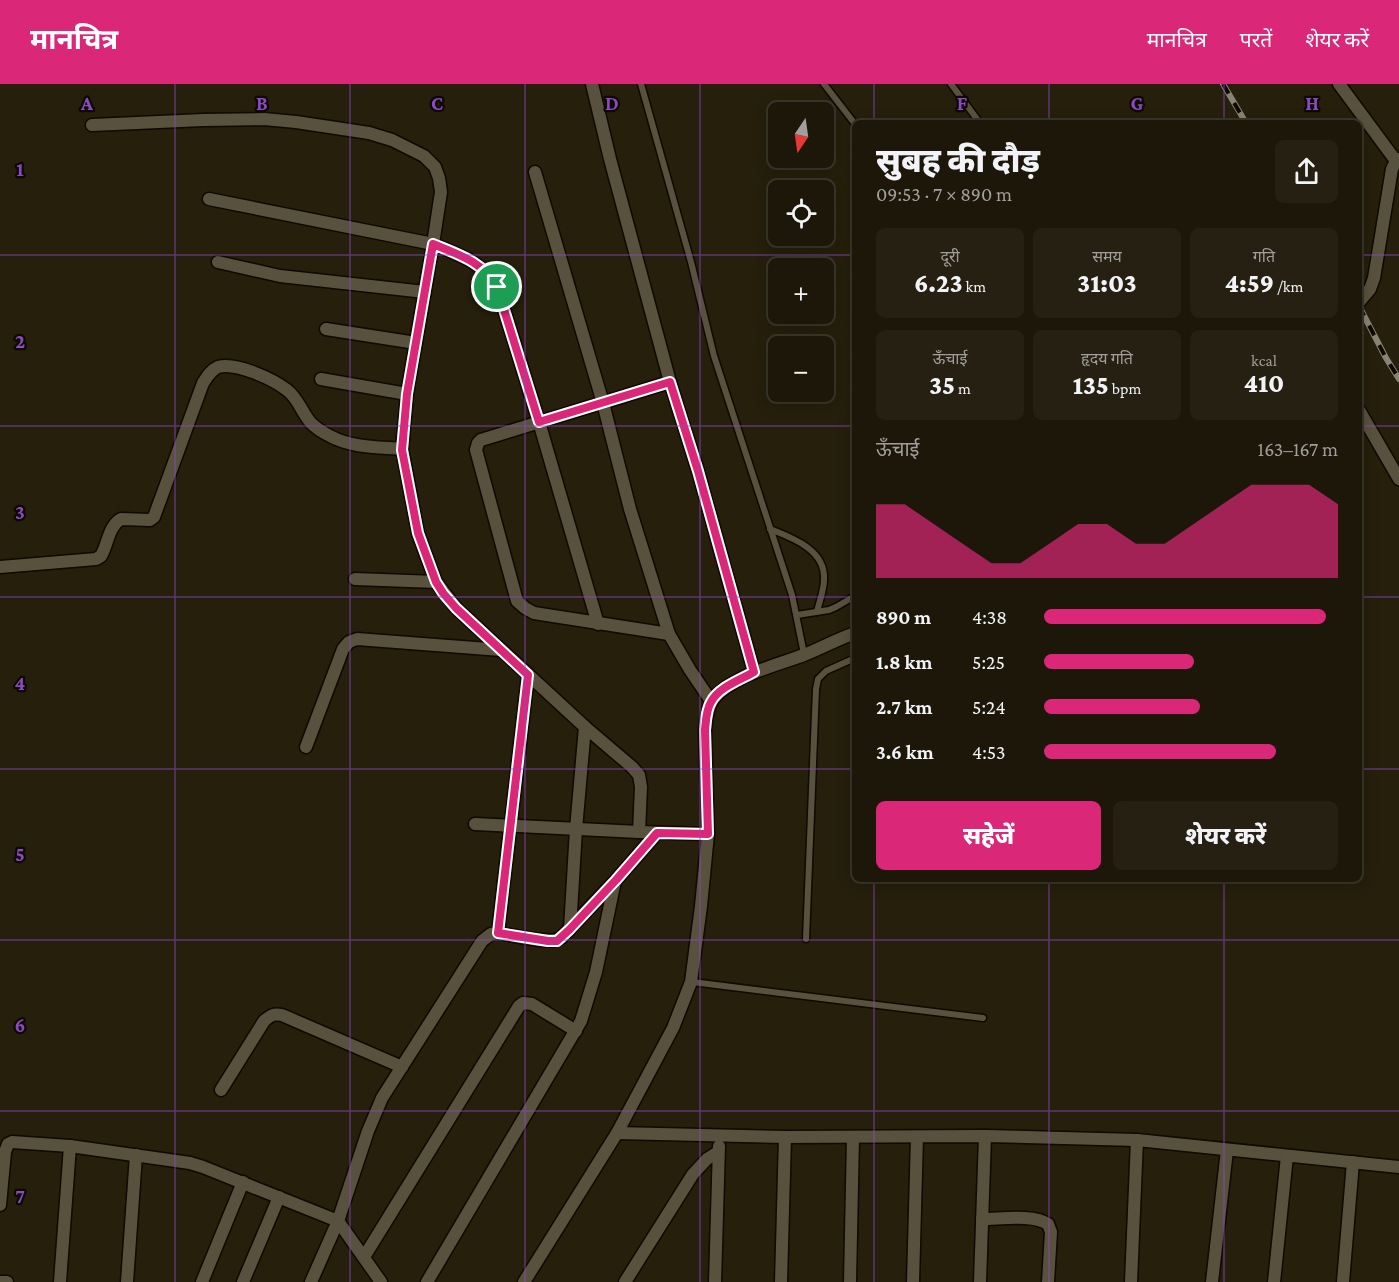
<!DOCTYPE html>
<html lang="hi">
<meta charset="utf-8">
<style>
:root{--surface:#1c1709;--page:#252012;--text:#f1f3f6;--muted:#a09f9c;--line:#3a362a;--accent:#db2777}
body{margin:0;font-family:"Crimson Pro","Noto Sans Devanagari",serif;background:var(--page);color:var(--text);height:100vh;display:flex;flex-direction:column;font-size:22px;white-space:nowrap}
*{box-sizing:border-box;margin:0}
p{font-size:20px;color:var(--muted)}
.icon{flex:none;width:33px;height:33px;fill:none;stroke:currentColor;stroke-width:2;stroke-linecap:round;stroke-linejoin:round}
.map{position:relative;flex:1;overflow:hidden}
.drawer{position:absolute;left:852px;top:36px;width:510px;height:762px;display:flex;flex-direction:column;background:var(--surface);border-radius:9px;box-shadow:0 3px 15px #0003,0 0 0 2px var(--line)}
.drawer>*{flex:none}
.needle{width:39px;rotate:193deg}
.fabs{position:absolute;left:768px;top:18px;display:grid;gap:12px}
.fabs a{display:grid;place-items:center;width:66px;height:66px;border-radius:9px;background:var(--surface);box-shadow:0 3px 15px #0003,0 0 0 2px var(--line);font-size:30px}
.pin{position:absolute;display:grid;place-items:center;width:51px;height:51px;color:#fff;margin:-26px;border:3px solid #fff;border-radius:50%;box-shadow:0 2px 6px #0007}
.round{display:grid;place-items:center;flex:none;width:63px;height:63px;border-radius:9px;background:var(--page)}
.head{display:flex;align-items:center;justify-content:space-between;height:102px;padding:0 24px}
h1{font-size:33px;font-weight:800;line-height:45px}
.stats{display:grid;grid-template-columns:repeat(3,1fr);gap:9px;height:102px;padding:6px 24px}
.stats div{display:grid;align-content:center;border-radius:9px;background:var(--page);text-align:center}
.stats b{font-size:26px;font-weight:800}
.stats small{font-size:16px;font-weight:400}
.stats p{font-size:16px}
.chart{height:168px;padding:12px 24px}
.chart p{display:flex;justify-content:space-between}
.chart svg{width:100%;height:108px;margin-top:6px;fill:var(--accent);opacity:.7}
.cta{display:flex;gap:12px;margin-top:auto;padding:12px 24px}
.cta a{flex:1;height:69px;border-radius:9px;background:var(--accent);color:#fff;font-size:24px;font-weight:800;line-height:69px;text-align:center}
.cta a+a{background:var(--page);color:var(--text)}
ul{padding:0 24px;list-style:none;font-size:20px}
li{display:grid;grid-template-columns:96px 72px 1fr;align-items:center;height:45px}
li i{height:15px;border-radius:8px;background:var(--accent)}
header{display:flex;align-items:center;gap:36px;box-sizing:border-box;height:84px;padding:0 30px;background:var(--accent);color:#fff}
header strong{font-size:28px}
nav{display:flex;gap:33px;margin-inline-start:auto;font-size:21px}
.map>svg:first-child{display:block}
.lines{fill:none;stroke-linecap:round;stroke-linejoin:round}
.service-casing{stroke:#0f0900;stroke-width:9}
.minor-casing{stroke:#0f0900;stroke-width:15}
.service{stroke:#58513d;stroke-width:6}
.minor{stroke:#58513d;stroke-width:12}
.rail-casing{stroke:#888373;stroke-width:6}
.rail{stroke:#0c0903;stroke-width:4;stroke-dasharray:11;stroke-linecap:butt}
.route-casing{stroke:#fff;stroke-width:12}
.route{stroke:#db2777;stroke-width:8}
.grid{fill:none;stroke:#8d49c4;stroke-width:1.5;stroke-opacity:0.55}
.grid-label{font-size:20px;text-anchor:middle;font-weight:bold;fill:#8d49c4;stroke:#0c0903;stroke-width:4.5;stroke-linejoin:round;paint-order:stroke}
</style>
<header>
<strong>मानचित्र</strong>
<nav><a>मानचित्र</a><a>परतें</a><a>शेयर करें</a></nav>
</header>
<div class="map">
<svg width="1399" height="1198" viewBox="0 0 1399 1198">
<rect width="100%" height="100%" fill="#251f0c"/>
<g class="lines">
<g class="service-casing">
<g id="service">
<polyline points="641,0 691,178 714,272 792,511 804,570"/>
<polyline points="824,0 855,40"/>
<polyline points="951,0 980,39"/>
<path d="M770,445C793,454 826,466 824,496C824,506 819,518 817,528"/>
<polyline points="797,531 829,526 836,523 855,512"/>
<polyline points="806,855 816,605 818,595 826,587 855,574"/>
<polyline points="692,898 983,934"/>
</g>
</g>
<g class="minor-casing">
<g id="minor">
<polyline points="592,0 610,75 670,298 698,387 754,588"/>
<polyline points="1339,0 1396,77"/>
<polyline points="92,41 203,36 264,35 296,38 369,49 392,56 424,72 435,83 439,94 441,108 433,160 407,310 402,365 418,449 436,498 456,524 585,643 632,683 639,691 641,703 639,748"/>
<polyline points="535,88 603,319 630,425 669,550 690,586 711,617"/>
<path d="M209,115L433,160C457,170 484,178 497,203L539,338L598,540"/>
<polyline points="218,178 280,192 425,208"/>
<polyline points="1359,218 1370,205 1374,194 1392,85 1396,77 1399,75"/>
<polyline points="326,245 416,259"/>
<polyline points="321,295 407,310"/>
<polyline points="1359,326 1399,395"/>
<path d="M0,483L96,475L101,472L103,468C108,457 110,441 121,435L150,436L154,433L203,299C207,293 211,286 218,283C236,278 273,295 287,306C298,314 302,329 311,339C316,344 324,349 330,352C352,364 378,363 402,365"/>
<polyline points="355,495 436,498"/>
<polyline points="669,550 534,529 525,524 517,517 476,366 478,359 481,356 670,298"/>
<polyline points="306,663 343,565 349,558 357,555 501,566"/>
<polyline points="475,740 639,748 708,750"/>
<polyline points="570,845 576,745 585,643"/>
<polyline points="498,849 528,591"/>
<path d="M221,1006L264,937C270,932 273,929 282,931L402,983"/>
<polyline points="617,1049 785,1053 985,1052 1137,1056 1399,1083"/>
<polyline points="0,1121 5,1068 8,1060 12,1058 70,1062 190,1079 203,1083 338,1137 381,1198"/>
<path d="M982,1135C1001,1135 1033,1130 1048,1140L1051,1148L1048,1198"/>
<polyline points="364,1173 519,922 523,919 532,920 576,947"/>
<polyline points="0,1198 7,1198"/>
<polyline points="60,1198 70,1062"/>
<polyline points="127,1198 136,1071"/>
<polyline points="202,1198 243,1098"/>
<polyline points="243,1198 279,1113"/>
<path d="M311,1198L338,1137L368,1047L382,1014L482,857L491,850L498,849C513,851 549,861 561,854L616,796L657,749"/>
<polyline points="427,1198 581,937 596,888 615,797"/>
<path d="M524,1198L617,1049L673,944L691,898L701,822L708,750L705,646C706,636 707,624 713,615C731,592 777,581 804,571C821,564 838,555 855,549"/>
<polyline points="625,1198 693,1090 707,1075 718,1068"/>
<polyline points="715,1198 719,1062"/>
<polyline points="781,1198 785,1053"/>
<polyline points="850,1198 853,1053"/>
<polyline points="913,1198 917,1053"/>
<polyline points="980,1198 985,1052"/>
<polyline points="1131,1198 1137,1056"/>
<polyline points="1212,1198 1227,1066"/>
<polyline points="1274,1198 1287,1072"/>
<polyline points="1343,1198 1353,1078"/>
</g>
</g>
<use href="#service" class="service"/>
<use href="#minor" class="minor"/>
<g class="rail-casing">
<g id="rail">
<polyline points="1223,0 1246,39"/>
<polyline points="1359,222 1386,274 1399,295"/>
</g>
</g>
<use href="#rail" class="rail"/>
</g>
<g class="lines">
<g class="route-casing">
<path id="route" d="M433,160C457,170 484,178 497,203L539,338L670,298L698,387L754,588C740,596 719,603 711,618C706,626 706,637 705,646L708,750L657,749L616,796L570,845L557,857H548L498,849L528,591L456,524L443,509L436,498L418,449L402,366L407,310Z"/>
</g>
<use href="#route" class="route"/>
</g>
<path class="grid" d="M175,0V1198M350,0V1198M525,0V1198M700,0V1198M874,0V39M1049,0V39M1224,0V39M0,171H855M1359,171H1399M0,342H855M1359,342H1399M0,513H855M1359,513H1399M0,685H855M1359,685H1399M874,795V1198M1049,795V1198M1224,795V1198M0,856H1399M0,1027H1399"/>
<g class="grid-label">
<text x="87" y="26">A</text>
<text x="262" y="26">B</text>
<text x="437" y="26">C</text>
<text x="612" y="26">D</text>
<text x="962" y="26">F</text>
<text x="1137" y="26">G</text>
<text x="1312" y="26">H</text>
<text x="20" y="92">1</text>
<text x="20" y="264">2</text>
<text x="20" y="435">3</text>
<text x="20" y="606">4</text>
<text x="20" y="777">5</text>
<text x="20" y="948">6</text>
<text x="20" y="1119">7</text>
</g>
</svg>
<div class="fabs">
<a><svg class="needle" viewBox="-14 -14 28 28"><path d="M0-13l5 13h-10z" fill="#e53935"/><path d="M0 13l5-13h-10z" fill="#a09f9c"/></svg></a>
<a><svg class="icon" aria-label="locate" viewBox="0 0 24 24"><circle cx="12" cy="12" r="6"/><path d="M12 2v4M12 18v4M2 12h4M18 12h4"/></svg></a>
<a>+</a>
<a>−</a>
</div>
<div class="pin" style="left:497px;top:203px;background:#1e9e55"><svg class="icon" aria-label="arrive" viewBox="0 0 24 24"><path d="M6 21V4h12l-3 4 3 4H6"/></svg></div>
<section class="drawer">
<div class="head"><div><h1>सुबह की दौड़</h1><p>09:53 · 7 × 890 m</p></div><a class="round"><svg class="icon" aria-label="share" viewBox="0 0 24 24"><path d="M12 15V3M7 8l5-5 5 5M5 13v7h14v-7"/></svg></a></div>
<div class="stats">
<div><p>दूरी</p><b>6.23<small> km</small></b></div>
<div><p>समय</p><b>31:03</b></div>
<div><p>गति</p><b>4:59<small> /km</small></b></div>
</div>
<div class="stats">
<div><p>ऊँचाई</p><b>35<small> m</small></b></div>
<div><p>हृदय गति</p><b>135<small> bpm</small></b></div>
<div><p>kcal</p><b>410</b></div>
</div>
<div class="chart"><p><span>ऊँचाई</span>163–167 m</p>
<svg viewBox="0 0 160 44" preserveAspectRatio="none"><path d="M0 44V14L10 14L20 22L30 30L40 38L50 38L60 30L70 22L80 22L90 30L100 30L110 22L120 14L130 6L140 6L150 6L160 14V44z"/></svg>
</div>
<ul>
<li><b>890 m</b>4:38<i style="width:96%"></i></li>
<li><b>1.8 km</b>5:25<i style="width:51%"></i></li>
<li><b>2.7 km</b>5:24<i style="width:53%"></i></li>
<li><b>3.6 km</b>4:53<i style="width:79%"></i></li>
</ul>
<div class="cta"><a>सहेजें</a><a>शेयर करें</a></div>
</section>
</div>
